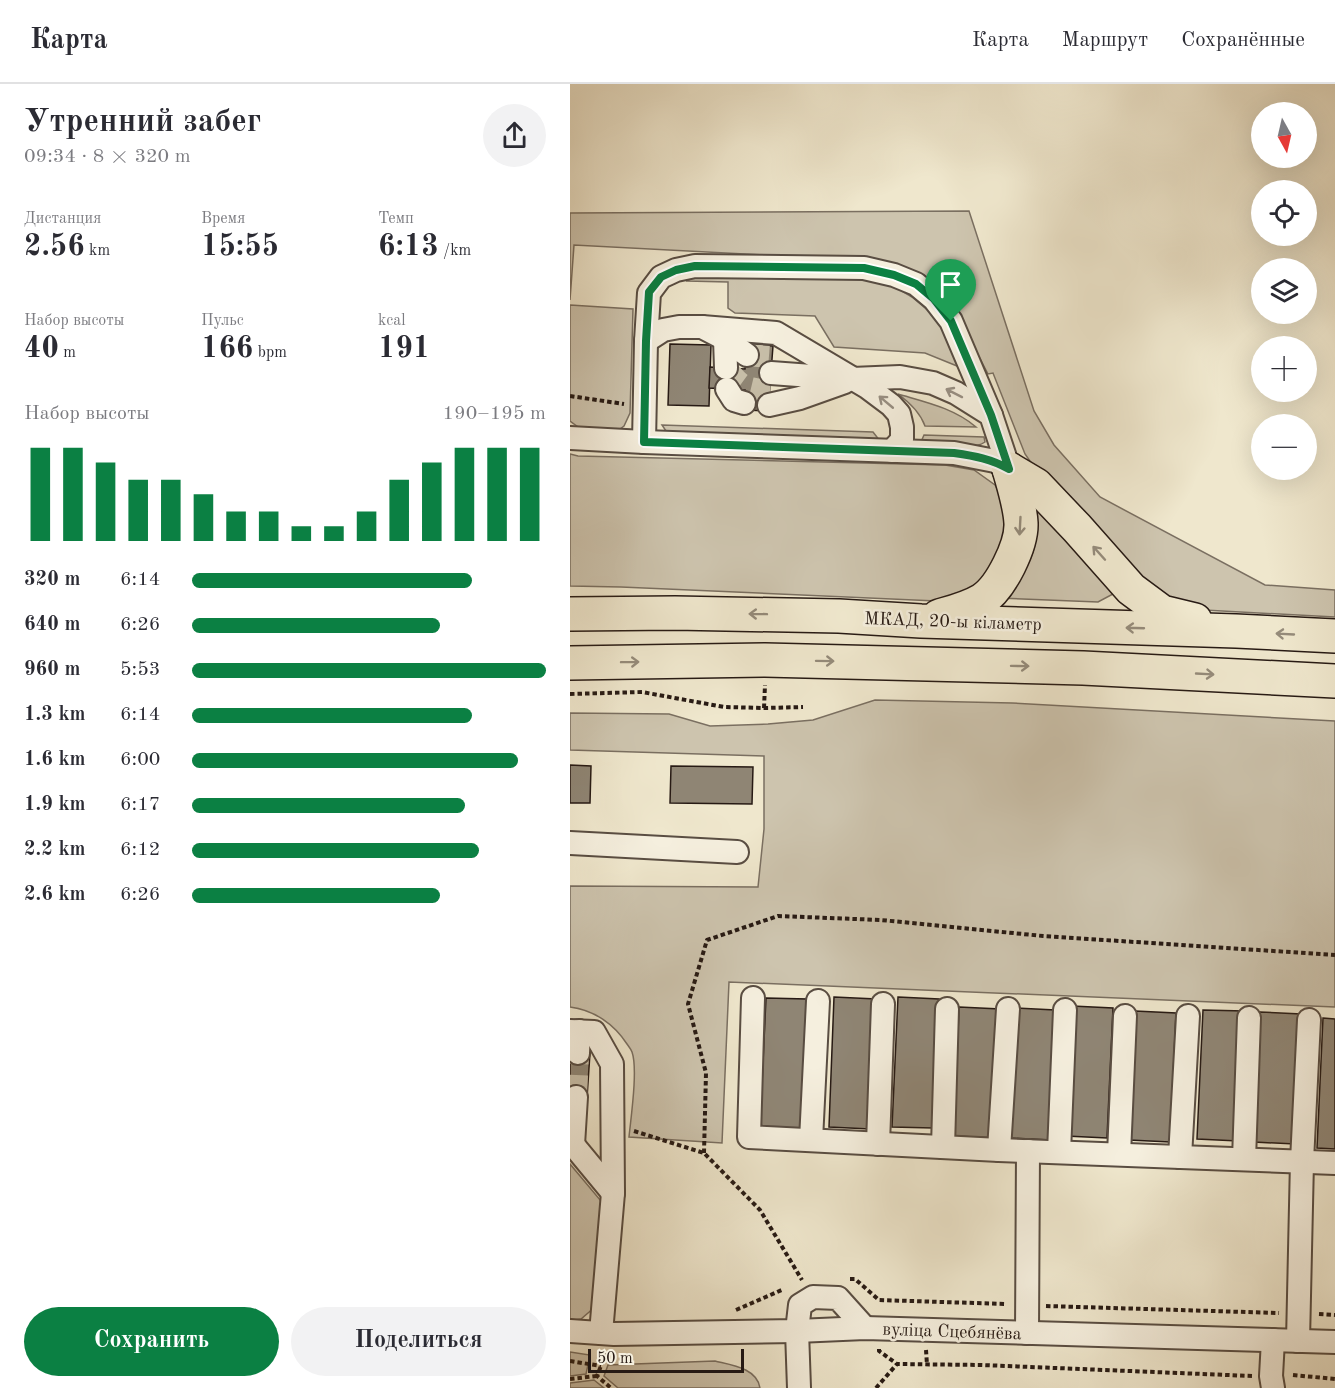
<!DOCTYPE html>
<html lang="ru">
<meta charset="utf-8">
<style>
:root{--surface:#fff;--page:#f2f2f3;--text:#2b2b33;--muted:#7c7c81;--line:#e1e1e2;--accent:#0b8043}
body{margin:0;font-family:"Old Standard TT",serif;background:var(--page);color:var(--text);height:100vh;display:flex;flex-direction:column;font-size:22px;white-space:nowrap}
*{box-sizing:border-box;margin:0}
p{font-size:20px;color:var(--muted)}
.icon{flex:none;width:33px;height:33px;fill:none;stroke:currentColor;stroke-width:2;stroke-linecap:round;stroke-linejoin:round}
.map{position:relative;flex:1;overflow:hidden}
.panel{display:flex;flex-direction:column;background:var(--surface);width:570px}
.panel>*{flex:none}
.needle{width:39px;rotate:172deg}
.tools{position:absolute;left:681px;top:18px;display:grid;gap:12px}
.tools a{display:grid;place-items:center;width:66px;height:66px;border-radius:50%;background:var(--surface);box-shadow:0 6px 24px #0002;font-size:30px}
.scale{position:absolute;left:18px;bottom:15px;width:156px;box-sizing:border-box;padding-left:6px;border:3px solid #271a14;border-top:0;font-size:16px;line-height:21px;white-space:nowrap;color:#271a14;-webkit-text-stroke:4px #f5efde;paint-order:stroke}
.pin{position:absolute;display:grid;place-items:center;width:51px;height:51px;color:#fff;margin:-62px -26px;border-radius:50% 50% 50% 0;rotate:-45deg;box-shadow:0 0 6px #0007}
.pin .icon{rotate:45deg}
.round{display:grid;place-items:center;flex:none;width:63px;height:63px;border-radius:32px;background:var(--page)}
.headline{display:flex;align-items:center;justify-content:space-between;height:102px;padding:0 24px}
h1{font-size:33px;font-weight:700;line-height:45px}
.figures{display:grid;grid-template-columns:repeat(3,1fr);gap:9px;height:102px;padding:6px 24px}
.figures div{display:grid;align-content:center}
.figures b{font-size:30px;font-weight:700}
.figures small{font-size:16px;font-weight:400}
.figures p{font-size:16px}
.chart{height:168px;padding:12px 24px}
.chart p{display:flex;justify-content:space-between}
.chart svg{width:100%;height:108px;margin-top:6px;stroke:var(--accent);stroke-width:6}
.action{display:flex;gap:12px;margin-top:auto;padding:12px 24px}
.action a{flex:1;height:69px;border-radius:36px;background:var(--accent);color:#fff;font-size:24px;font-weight:700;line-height:69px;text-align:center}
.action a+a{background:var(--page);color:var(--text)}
ul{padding:0 24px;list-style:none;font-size:20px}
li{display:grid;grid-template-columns:96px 72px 1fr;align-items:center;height:45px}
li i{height:15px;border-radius:8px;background:var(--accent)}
header{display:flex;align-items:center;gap:36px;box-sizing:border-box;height:84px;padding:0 30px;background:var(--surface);border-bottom:2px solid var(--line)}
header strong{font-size:28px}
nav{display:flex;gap:33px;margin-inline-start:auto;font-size:21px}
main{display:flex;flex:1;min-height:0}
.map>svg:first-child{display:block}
.green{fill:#cdc4ae;stroke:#7a6f61;stroke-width:1.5}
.building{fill:#8f8574;stroke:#271a14;stroke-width:1.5}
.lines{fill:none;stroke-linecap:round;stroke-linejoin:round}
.minor-tunnel{stroke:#c7bea8;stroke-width:22;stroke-dasharray:22 11;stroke-linecap:butt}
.minor-casing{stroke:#594d42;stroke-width:26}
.highway-casing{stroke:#271a14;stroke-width:36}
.path{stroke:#271a14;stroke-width:4;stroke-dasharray:4.5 3;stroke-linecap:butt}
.minor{stroke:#f5efde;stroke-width:22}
.highway{stroke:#efe7cd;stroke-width:33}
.oneway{stroke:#988f83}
.oneway2{stroke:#958b7a}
.route-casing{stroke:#fff;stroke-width:12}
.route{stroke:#0b8043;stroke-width:8}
.labels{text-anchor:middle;stroke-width:5;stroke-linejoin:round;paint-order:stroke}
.street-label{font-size:18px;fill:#271a14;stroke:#f5efde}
</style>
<header>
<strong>Карта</strong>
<nav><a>Карта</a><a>Маршрут</a><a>Сохранённые</a></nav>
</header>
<main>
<section class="panel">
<div class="headline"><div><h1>Утренний забег</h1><p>09:34 · 8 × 320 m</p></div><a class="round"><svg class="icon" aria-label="share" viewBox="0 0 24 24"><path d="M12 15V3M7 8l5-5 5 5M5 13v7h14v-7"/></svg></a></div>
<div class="figures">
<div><p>Дистанция</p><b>2.56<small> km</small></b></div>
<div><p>Время</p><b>15:55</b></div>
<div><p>Темп</p><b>6:13<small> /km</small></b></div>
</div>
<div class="figures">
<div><p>Набор высоты</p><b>40<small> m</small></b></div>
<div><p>Пульс</p><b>166<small> bpm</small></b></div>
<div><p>kcal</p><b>191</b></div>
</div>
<div class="chart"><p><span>Набор высоты</span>190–195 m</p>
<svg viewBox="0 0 160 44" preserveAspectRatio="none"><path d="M5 44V6M15 44V6M25 44V12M35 44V19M45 44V19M55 44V25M65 44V32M75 44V32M85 44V38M95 44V38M105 44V32M115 44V19M125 44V12M135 44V6M145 44V6M155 44V6"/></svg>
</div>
<ul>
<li><b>320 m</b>6:14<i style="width:79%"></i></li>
<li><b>640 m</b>6:26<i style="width:70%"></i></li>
<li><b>960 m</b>5:53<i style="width:100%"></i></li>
<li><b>1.3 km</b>6:14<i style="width:79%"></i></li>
<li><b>1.6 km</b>6:00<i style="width:92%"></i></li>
<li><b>1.9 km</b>6:17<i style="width:77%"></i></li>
<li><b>2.2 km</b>6:12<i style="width:81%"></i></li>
<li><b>2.6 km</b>6:26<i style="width:70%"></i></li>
</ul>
<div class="action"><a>Сохранить</a><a>Поделиться</a></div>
</section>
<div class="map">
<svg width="765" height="1304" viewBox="0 0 765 1304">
<rect width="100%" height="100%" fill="#efe7cd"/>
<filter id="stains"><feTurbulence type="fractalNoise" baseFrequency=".00333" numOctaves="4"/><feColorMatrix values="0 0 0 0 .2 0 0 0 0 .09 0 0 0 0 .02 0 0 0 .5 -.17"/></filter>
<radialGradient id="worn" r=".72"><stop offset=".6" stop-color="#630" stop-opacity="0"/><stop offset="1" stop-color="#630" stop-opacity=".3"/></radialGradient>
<g class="green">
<polygon points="399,127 464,327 484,361 530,413 695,501 765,506 765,533 634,526 596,517 476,400 455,370 423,289 418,290 382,221 290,176 4,161 0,216 0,129"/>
<polygon points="127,192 290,195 322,201 342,213 361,229 376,250 392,284 355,269 264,263 245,232 165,229 158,224 158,198 116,197"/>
<polygon points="0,221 63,225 60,329 54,342 46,348 15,348 0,337"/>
<path d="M328,310C355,318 384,324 406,343L355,342C350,328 339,318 328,310Z"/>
<polygon points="92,341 303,348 310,357 101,351 96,347"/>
<path d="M354,351L414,353L415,358C403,367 366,360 351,358Z"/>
<polygon points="0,370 8,372 375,381 404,386 425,401 437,422 438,464 424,488 389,518 51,503 0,502"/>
<path d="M459,408L544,495L543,510L528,518L428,514C452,493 471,470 465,436C464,426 461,417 459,408Z"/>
<path d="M305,616L442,619L765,637V923L159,898L152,1059L59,1053C61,1033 68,985 62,968C61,965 59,963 57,960C44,940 24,926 0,923V802L188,803L194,745V672L0,666V629L99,630L140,642L198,640L243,636Z"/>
<polygon points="0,1080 31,1117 32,1128 25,1223 11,1235 0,1237"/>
<polygon points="0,1268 20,1271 16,1290 0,1292"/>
<path d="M145,1277C161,1281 187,1284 190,1304H48L34,1292L38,1281Z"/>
<polygon points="24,1296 34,1304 0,1304 0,1299"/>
</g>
<g class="building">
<polygon points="100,260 141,261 139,322 98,321"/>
<polygon points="177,260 203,262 198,327 174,326 175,306 139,304 140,283 175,285"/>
<polygon points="0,681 21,682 20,719 0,719"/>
<polygon points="101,682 183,683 182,720 100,719"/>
<polygon points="264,913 306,915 300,1045 259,1043"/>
<polygon points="328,913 369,915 363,1044 322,1043"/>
<polygon points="196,914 237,915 231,1045 190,1043"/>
<polygon points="502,922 543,924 537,1054 496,1052"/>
<polygon points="389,923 430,925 425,1054 384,1052"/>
<polygon points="444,924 485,926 480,1056 439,1054"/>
<polygon points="633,926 674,927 668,1057 627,1055"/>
<polygon points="565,927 606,929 600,1058 559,1056"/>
<polygon points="690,928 731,930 725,1060 684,1058"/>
<polygon points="753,934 765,935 765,1065 747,1064"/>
<polygon points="0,968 20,969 17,1014 0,1013"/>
</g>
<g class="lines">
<g class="minor-tunnel">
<polyline points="177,271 202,273"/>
<path d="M156,284C173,304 173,304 200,307"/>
<polyline points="6,1013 8,969"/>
</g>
<g class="minor-casing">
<g id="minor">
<polyline points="132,243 206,249 297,303 321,321 329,330 332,343 332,356 322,367"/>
<polyline points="155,255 156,284"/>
<polyline points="76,257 93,246 109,243 132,243 155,255 177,271"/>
<polyline points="201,289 282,295 330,293 363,299 386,309 421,331 439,385"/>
<polyline points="157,305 164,316 174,319"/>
<polyline points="199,321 230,314 275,298"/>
<polyline points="0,354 74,358 384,369 425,377 439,385"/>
<polyline points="74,358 76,257 79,209 91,193 106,186 125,182 294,184 324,191 346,200 364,215 381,237 421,331"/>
<polyline points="0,759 167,768"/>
<polyline points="183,914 179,1053 429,1066 765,1079"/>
<polyline points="0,947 24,948 42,980 43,1109 31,1249"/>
<polyline points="8,969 9,947"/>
<polyline points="241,1056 248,917"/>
<polyline points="0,1057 43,1109"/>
<polyline points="308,1060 313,920"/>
<polyline points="3,1061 6,1013"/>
<polyline points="373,1063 377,925"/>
<polyline points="429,1066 438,925"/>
<polyline points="489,1068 495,926"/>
<polyline points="549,1070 555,932"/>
<polyline points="610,1073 618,932"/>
<polyline points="674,1075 679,934"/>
<polyline points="0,1247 44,1250 227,1247 295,1244 765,1258"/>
<polyline points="457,1249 458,1067"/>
<polyline points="703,1256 701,1292 703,1304"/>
<polyline points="728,1257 732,1077 739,936"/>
<polyline points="229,1304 227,1247 230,1221 243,1213 268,1214 295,1244"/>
</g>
</g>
<g class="highway-casing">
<g id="highway">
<polyline points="439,385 466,401 507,444 561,505 592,528 625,536"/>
<polyline points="0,530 105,529 269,532 351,537 666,547 765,552"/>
<path d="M369,532C383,528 399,524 412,516C431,504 452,461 451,439C450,421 444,403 439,385"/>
<polyline points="0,579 195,576 513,584 765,597"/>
</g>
</g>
<g class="path">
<polyline points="0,312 54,320"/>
<polyline points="0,610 72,608 154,623 194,624 233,623"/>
<polyline points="194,624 195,601"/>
<polyline points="64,1047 134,1069 190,1126 232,1196"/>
<polyline points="134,1069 136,989 118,920 137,856 208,832 311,836 473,852 765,871"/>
<polyline points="280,1195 285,1195 309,1216 436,1220"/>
<polyline points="476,1222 709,1229"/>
<polyline points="166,1226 214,1205"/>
<polyline points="749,1230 765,1231"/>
<polyline points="309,1265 309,1267 327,1280 412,1281 682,1292"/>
<polyline points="356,1266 357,1281"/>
<polyline points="36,1269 27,1292 41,1304"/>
<polyline points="0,1277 31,1282"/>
<polyline points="723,1291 765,1295"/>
<polyline points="0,1295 27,1292"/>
<polyline points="306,1304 327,1280"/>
</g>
<use href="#minor" class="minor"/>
<use href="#highway" class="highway"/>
</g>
<defs><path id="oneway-shaft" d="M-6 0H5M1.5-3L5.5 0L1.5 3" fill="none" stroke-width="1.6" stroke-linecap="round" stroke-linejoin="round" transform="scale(1.5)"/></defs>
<g class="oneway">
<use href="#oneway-shaft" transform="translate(384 309) rotate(-153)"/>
<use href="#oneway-shaft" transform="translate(316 318) rotate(-140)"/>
</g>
<g class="oneway2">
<use href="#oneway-shaft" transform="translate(450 442) rotate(93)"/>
<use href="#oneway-shaft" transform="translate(529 469) rotate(-132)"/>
<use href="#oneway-shaft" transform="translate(188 530) rotate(-179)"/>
<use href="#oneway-shaft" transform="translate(565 544) rotate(-178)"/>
<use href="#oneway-shaft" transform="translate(715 550) rotate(-177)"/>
<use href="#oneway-shaft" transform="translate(255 577) rotate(1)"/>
<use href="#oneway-shaft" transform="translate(60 578) rotate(-1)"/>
<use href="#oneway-shaft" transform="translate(450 582) rotate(1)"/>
<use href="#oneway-shaft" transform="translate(635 590) rotate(3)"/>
</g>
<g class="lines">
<g class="route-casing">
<path id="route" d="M125,182L294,184L324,191L346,200L364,215L381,237L421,331L439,385C421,375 405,372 384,369L74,358L76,257L79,208L91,193L106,186Z"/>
</g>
<use href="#route" class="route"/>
</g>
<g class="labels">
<g class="street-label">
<text transform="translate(383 537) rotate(2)" y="6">МКАД, 20-ы кіламетр</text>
<text transform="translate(382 1247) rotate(2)" y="6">вуліца Сцебянёва</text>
</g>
</g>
<rect width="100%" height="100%" filter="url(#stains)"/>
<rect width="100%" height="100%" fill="url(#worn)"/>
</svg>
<div class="tools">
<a><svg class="needle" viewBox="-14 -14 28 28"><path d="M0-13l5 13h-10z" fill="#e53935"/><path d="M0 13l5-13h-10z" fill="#7c7c81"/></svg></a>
<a><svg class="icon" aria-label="locate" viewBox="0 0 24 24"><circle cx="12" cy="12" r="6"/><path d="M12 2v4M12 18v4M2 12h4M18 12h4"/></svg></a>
<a><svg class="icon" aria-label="layers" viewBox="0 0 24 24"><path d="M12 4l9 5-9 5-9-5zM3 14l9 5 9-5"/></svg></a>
<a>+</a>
<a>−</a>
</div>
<div class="scale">50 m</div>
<div class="pin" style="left:381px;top:237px;background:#1e9e55"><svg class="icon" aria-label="arrive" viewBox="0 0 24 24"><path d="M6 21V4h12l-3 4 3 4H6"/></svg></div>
</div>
</main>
